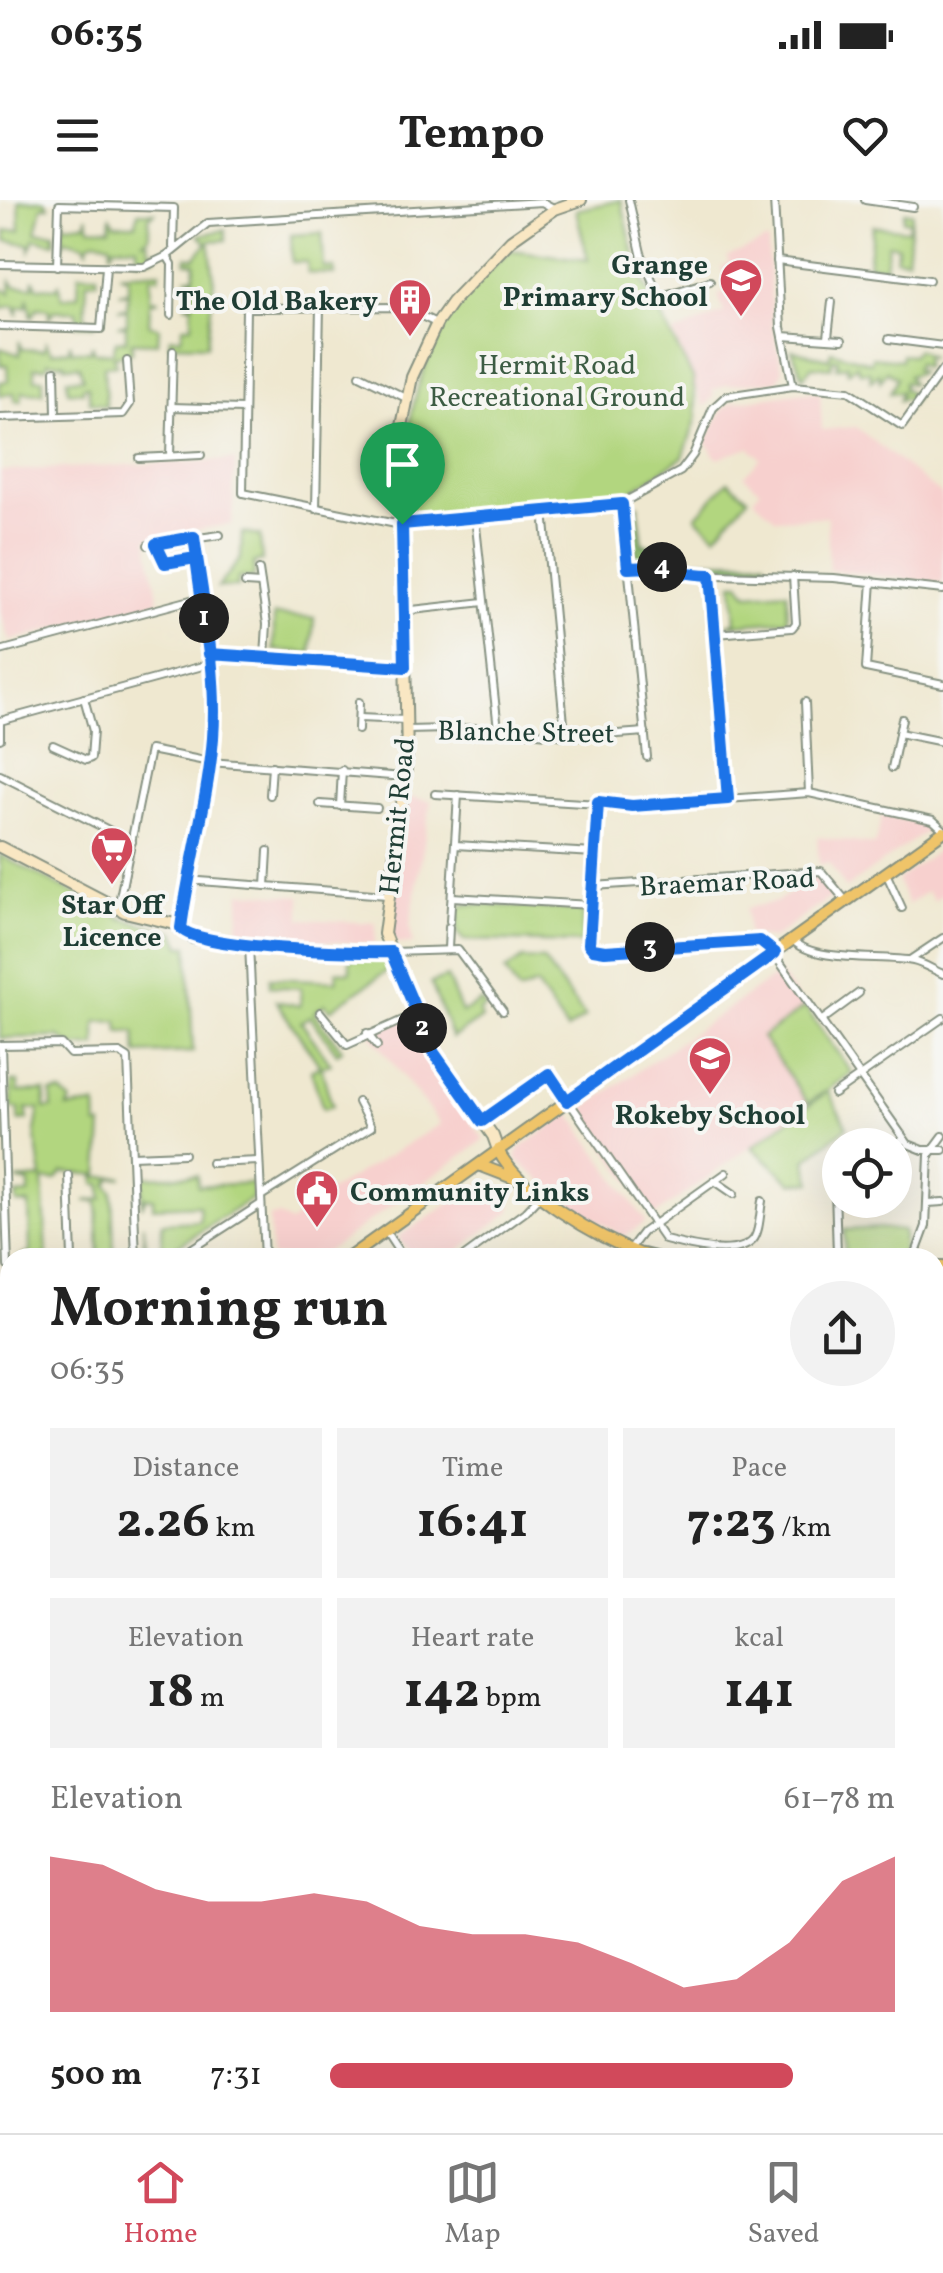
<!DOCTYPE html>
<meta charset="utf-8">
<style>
:root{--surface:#fff;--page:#f2f2f2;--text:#222;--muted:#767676;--line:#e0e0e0;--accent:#d1495b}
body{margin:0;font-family:Vollkorn,serif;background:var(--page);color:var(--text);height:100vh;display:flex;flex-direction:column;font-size:38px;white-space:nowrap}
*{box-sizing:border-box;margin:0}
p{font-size:32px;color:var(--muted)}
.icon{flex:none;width:55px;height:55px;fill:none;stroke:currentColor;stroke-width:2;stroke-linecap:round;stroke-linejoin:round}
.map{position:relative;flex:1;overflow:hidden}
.drawer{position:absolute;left:0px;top:1048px;width:945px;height:888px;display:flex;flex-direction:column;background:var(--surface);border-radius:30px 30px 0 0;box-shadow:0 10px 40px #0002}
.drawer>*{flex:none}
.tools{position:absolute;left:822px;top:928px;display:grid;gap:20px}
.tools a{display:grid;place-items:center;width:90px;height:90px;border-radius:50%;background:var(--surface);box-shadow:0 10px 40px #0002;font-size:50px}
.pin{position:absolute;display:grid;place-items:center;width:85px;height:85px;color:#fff;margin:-102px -42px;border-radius:50% 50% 50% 0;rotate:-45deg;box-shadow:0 0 10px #0007}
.pin .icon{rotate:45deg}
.km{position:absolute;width:50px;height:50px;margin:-25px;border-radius:50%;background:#222;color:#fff;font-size:28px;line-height:50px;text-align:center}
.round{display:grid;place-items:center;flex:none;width:105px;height:105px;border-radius:52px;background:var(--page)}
.overview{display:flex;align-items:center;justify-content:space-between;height:170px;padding:0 50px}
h1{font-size:55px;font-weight:700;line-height:75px}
.stats{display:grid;grid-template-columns:repeat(3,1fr);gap:15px;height:170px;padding:10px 50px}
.stats div{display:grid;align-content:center;border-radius:0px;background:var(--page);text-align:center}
.stats b{font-size:50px;font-weight:700}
.stats small{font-size:28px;font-weight:400}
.stats p{font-size:28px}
.chart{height:280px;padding:20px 50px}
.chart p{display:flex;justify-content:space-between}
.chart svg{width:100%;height:180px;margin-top:10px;fill:var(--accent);opacity:.7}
ul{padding:0 50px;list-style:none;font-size:32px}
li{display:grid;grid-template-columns:160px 120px 1fr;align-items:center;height:75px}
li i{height:25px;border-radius:12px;background:var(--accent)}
.status{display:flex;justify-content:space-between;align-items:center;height:70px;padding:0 50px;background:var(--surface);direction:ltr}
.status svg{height:28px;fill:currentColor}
header{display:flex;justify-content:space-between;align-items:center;height:130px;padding:0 50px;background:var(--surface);font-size:45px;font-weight:700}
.dock{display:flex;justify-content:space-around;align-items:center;height:140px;border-top:2px solid var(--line);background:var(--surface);font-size:28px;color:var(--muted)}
.dock a{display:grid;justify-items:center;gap:5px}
.dock .selected{color:var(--accent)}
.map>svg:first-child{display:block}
.built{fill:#f7d0ce}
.green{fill:#b2d67f;stroke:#688a5a;stroke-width:2.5}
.forest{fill:#8db76e;stroke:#567a51;stroke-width:2.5}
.water{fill:#44aac3;stroke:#32747c;stroke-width:2.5}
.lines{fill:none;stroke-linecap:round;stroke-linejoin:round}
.street-casing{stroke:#879282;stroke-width:10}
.secondary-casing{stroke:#879282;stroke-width:14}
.primary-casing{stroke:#879282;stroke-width:14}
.highway-casing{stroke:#879282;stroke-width:16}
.street{stroke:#fff;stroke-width:6}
.secondary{stroke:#f9e7c3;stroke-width:10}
.primary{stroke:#efc469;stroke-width:10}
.highway{stroke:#efc469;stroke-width:12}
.tram{stroke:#1f3d34;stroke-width:2.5}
.rail{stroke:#1f3d34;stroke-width:2.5}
.highway-bridge-casing{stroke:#879282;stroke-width:16;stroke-linecap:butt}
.highway-bridge{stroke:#efc469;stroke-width:12}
.route-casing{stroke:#fff;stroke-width:20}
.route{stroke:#1a73e8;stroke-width:12}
.labels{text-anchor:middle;stroke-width:8;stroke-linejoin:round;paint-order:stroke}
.poi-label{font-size:28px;font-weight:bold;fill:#1f3d34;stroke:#f6f6f2;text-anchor:end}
.park-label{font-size:28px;fill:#3c5c43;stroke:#f6f6f2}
.street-label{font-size:28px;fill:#1f3d34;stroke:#f6f6f2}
</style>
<div class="status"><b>06:35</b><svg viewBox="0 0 49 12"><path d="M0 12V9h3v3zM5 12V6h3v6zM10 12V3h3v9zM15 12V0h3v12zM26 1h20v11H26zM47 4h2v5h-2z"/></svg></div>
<header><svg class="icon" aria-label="menu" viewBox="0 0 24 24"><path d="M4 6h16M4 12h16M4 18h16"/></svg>Tempo<svg class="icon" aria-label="heart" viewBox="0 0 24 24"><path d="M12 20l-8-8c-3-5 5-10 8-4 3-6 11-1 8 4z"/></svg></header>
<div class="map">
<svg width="943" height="1933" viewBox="0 0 943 1933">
<rect width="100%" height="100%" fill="#f6f6f2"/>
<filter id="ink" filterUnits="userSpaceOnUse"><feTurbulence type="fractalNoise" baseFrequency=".01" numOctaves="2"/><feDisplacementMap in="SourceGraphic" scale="20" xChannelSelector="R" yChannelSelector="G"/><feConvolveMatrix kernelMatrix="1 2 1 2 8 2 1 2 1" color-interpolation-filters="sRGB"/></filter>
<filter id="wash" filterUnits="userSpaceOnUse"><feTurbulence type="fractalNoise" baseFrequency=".0048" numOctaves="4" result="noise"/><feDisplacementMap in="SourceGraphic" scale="40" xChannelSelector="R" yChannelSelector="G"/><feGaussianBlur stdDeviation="2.25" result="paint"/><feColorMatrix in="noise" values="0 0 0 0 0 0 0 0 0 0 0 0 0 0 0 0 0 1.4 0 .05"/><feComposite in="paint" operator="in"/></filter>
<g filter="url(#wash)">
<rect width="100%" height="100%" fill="#efe8d0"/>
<g class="built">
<polygon points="768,40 772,125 783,172 777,181 726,185 712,191 714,196 704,207 674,134 724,112 718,95 730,90 721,67 729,62 727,57"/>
<polygon points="804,192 820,192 822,230 856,227 943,296 943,383 829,370 827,317 776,319 753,298 760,290 744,276 761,258 749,247 718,258 714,255 706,241 723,209 733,202"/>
<polygon points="235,260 232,324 147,338 159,401 9,441 0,412 0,271"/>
<polygon points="408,597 431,601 410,726 413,744 407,744 397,743 390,732"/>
<polygon points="882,615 925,625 928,630 846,688 829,663 819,664 817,637 875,645"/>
<polygon points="943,647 943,694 934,701 927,691 908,705 897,680"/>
<polygon points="823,677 835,694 772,739 748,734 746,708 776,702 791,692 784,681"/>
<polygon points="241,692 301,696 301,719 376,723 375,744 237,737"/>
<polygon points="779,773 852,873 654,1016 580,911"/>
<polygon points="408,818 425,854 484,940 319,1057 271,1057 269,1017 279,1016 290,1023 330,991 440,924 370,834"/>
<polygon points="570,913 646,1022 623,1037 559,995 516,959 519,949"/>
<polygon points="480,984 511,1003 511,1011 450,1057 412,1057 398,1037"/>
<polygon points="935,1647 943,1648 943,1833 935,1822"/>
</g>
<g class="green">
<polygon points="45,0 49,6 42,7 36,32 54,33 55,43 34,39 30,50 29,44 6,41 6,31 20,30 19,1"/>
<path d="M621,0L638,71L693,178L697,217L683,257L623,296L409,317C404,301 407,280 407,263C408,180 444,102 511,50L588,60L576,10Z"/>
<polygon points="138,12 155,12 149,17 149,37 143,41 148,42 149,51 158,51 155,57 137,60 137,46 114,46 111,53 111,44 95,40 88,44 88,51 85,44 64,39 62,50 63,15 65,25 86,23 87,16 90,27 110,28 111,17 115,24 136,24"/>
<polygon points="904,12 912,13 907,59 895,58 898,46 888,44 885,67 868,65 873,26 908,30 910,21 903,20"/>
<polygon points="225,30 226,40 209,41 214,79 207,145 169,144 170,137 181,138 183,126 192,126 192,106 184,105 193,103 194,80 186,77 194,77 195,63 186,62 187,57 195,58 207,43 199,35"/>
<polygon points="322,33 324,68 334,68 335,74 308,73 307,62 292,62 291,35"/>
<polygon points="160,71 159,77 151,77 150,99 159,100 150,103 149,124 159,128 158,143 132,142 132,152 114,157 116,165 104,166 106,206 90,202 88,186 83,187 83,192 68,191 67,179 83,178 79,166 65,166 65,163 48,162 47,167 34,168 35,179 43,179 43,193 22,192 21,201 15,201 14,193 0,196 0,182 8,181 7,165 0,165 0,148 20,155 19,141 22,149 44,150 46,142 51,152 69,150 70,143 72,151 91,151 92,144 94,152 113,153 116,141 126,140 126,126 117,126 127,124 127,110 118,109 127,108 128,93 119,93 128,91 128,77 119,74"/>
<polygon points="79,74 97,74 97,81 87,81 85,119 94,120 94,125 78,125 77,111 53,111 49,118 49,109 37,108 32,117 28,100 26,107 18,107 18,116 14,106 0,108 0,88 10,93 11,81 14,86 33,87 34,79 37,87 56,88 59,84 62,98 78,95"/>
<polygon points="917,149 931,157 925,156 924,167 917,163 915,169 920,172 908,176 912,184 904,182 904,189 915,197 908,207 908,198 899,200 901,192 890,193 897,178 887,171 880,181 879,173 871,181 870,172 860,172 857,165 848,172 847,165 837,168 838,160 833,159 831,168 812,166 803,177 792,150 829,159 831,151 871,163 872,157 901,160 902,154 912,155"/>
<polygon points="728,281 748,298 716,335 696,317"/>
<polygon points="242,333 260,336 262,361 254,363 254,377 238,378 238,387 218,387 241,358"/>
<polygon points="733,383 740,383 748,394 787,391 788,420 726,425 736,422"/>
<polygon points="274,415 314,418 311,453 274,450"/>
<polygon points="0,655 124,719 175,732 181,746 188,746 193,852 137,854 135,832 119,832 118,821 96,822 96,846 74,847 59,837 0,838"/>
<polygon points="467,704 583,710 582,743 464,740 457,733 458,708"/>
<polygon points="350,758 384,760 390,769 330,810 325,804 314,812 342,850 337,853 310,816 301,822 331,864 321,867 332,906 323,909 311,870 320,866 276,801 300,806 301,788 270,786 270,778 336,781 337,771 350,772"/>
<polygon points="522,759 543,760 585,817 567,830 536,785 519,792 505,771"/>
<polygon points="447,777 462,813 482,801 486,807 479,812 482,818 452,838 431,783"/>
<polygon points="805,807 852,873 808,903 762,837"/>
<polygon points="11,882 18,882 18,892 45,891 45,909 52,908 51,893 61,892 71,902 67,908 96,905 97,925 102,925 99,975 63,972 56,980 43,980 47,1057 19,1057 30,1053 29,1004 17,1003 16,995 29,994 29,983 16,980 42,978 35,931 39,909 26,909 28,920 19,921 19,909 12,909"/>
<polygon points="828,891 847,927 806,960 812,982 792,983 752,947"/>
<polygon points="197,975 198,986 253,983 253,998 160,1057 144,1057 143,1024 147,1051 162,1051 162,1023 200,1021 199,1005 153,1007 153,998 145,998 142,1007 142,977"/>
<polygon points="95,977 123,977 111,978 107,985 112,991 114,1057 99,1057 97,1001 85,1001 102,999 101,984 95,984"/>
<polygon points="880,1028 903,1031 903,1055 845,1056 844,1030"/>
</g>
<polygon class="forest" points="638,305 643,345 667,345 689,360 765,361 767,368 678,367 676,356 636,360 630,309"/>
<polygon class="water" points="0,1505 10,1522 10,1847 0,1869"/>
</g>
<g filter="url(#ink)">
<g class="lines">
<g class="street-casing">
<g id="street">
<polyline points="629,0 641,53 659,97 710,81"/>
<polyline points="774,0 781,127 793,186"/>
<polyline points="865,0 913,7"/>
<polyline points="167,56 172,64 171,115"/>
<polyline points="777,61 929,80"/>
<polyline points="0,64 144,67 167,56 208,23 542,2 555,9"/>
<polyline points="57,66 59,5 174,8 173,47"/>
<polyline points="436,123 403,107 246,108 243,293 396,324 622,303 681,271 693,255 713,208 726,196 793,186 849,191 902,226 943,169"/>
<polyline points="0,126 101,129 106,67"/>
<polyline points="783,136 842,140"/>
<polyline points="828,137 832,102"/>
<polyline points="889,139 943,146"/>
<polyline points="55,171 56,215"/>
<polyline points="360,175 406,198"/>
<polyline points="171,207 243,209"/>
<polyline points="0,218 123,214 130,204 127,161"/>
<polyline points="170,256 173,151"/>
<polyline points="139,258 201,255"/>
<polyline points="622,303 647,557"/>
<polyline points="316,309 320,106"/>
<polyline points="544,311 565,534"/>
<polyline points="475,317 498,529"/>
<polyline points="148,345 220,335"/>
<polyline points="156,345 165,363 196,358"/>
<polyline points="627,368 658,366 678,374 834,378 943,390"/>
<polyline points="259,370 267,424 265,457"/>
<polyline points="711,375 728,599"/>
<polyline points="872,381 866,468 943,484"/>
<polyline points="245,383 261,384"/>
<polyline points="412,410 484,402"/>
<polyline points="716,434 792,428 796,423 793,376"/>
<polyline points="0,451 202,397"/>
<polyline points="209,454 405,467"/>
<polyline points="805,502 809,593"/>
<polyline points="359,518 406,520"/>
<polyline points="0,521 210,464"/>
<polyline points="0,523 0,539"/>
<polyline points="358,530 359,502"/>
<polyline points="407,530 487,528 578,537 645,532"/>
<polyline points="899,533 943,542"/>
<polyline points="53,545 86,560 91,558 93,531 84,498"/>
<polyline points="892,568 902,519"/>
<polyline points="0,575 132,642"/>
<polyline points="435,594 632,606 809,593 933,620 943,629"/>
<polyline points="270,595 272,566"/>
<path d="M598,602L591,748C633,764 718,728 767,744L908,944L923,950H943"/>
<polyline points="320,604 377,608"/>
<polyline points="340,606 342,570"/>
<polyline points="455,645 595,653"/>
<polyline points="886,673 902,708"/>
<polyline points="186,680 387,695"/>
<polyline points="266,686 268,651"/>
<polyline points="593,686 821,671 846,701"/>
<polyline points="452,697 591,705"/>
<polyline points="118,707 150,550 210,562 404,577"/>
<polyline points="450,721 458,595"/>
<polyline points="181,727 214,534 209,454 194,337"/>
<path d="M793,740C813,763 883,755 913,761C923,763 933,770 943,774"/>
<polyline points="249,745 264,1058"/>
<polyline points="448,749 449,727"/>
<polyline points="391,752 458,750 503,811"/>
<polyline points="910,760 943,738"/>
<polyline points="320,812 347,845 416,814"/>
<polyline points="821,821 859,793"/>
<polyline points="367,833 377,846"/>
<polyline points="0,845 61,844 70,854 120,853 128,858 136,1058"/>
<polyline points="1,845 8,1066"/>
<polyline points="834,894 943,818"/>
<path d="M482,921L549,873L665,1040C685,1045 736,1059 753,1040C760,1032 760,1011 762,1001"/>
<polyline points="895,945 904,939"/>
<polyline points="132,956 184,954"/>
<polyline points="211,963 259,961"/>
<polyline points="69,976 72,1058"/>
<polyline points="715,981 734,994"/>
<polyline points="261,996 371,927 358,902"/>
<polyline points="928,1003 943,1002"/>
<polyline points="386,1032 403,1058"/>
<polyline points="630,1049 643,1032 726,973"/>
<polyline points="916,1053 926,1026 929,955 943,936"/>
<polyline points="837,1055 835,989 840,983"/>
<polyline points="177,1058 261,1004"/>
<polyline points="462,1058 525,1012 540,996"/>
<polyline points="935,1136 943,1135"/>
<polyline points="935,1260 943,1260"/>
<polyline points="935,1408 943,1412"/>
<polyline points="935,1575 943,1575"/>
<polyline points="935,1831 943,1844"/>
<polyline points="943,1863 937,1881 943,1908"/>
<polyline points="935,1919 943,1917"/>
<polyline points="260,1925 263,1933"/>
<polyline points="483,1925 490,1933"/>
<polyline points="559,1925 560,1933"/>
<polyline points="775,1925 792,1933"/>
<polyline points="868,1933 906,1925"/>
</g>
</g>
<g class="secondary-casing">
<g id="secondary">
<polyline points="0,647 125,712 175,724 193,738 266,747 391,752"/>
<polyline points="498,950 493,936 431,848 384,734 407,560 401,231 412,177 437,123 452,102 511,40 555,9 581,0"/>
<polyline points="341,1925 345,1933"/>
<polyline points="379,1925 383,1933"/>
</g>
</g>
<g class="primary-casing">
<g id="primary">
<path d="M498,950C519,993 599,1038 643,1055"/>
<polyline points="479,965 523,982"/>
<polyline points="348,1058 943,632"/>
<polyline points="0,1165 10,1208"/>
<polyline points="5,1304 1,1281 10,1229"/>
<polyline points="360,1925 364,1933"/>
</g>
</g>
<g class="highway-casing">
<g id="highway">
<polyline points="643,1055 655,1058"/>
<polyline points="935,1068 943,1068"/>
<polyline points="935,1090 943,1089"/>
<polyline points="0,1300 3,1299"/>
<polyline points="0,1331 10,1327"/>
<polyline points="0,1351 10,1347"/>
</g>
</g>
<use href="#street" class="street"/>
<use href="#secondary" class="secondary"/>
<use href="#primary" class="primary"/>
<use href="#highway" class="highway"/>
<g class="tram">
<polyline points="0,1419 10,1432"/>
<polyline points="0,1460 10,1477"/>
<polyline points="195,1925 198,1933"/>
<polyline points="246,1925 249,1933"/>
</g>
<g class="rail">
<polyline points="0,1434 10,1447"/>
<polyline points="0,1465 10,1480"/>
</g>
<g class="highway-bridge-casing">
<polyline id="highway-bridge" points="0,1317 10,1314"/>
</g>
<use href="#highway-bridge" class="highway-bridge"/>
</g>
</g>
<g class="lines" filter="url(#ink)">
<g class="route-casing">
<path id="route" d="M402,324L405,467L209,454L196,358L165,363L156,344L194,337C203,402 218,472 213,538C208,601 189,665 181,728C196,749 358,753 391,752L434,853L482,921L549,874L567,901L775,753L760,741L605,751L593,749L589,744L598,602L632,606L728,599L710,375C680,374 657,365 628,368L622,304L402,324"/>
</g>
<use href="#route" class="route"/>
</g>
<defs>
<g id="school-pin" transform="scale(2.25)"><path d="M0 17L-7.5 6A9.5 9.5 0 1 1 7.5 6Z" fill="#d1495b" stroke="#f6f6f2"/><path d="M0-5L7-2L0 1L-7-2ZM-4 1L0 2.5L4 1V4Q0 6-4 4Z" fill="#fff"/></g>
<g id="building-pin" transform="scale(2.25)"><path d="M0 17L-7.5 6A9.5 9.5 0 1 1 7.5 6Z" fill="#d1495b" stroke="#f6f6f2"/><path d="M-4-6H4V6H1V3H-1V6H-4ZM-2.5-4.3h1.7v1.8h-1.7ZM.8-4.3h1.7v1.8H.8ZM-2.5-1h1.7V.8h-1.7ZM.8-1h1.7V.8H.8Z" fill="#fff"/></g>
<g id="supermarket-pin" transform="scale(2.25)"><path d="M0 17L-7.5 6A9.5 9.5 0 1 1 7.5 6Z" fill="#d1495b" stroke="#f6f6f2"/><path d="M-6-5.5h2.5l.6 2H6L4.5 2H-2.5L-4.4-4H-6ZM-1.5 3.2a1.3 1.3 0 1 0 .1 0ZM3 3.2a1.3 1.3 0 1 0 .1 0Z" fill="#fff"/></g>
<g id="civic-pin" transform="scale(2.25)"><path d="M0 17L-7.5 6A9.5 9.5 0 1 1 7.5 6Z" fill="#d1495b" stroke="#f6f6f2"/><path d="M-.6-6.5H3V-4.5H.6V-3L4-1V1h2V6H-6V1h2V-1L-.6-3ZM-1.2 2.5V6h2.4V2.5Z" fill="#fff"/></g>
</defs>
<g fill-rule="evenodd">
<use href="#school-pin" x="741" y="80"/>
<use href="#building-pin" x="410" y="100"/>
<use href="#supermarket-pin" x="112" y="648"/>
<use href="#school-pin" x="710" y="858"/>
<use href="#civic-pin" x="317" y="991"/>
</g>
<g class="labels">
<g class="poi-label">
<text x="708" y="74">Grange<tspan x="708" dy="32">Primary School</tspan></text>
<text x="378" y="110">The Old Bakery</text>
<text x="112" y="714" text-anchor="middle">Star Off<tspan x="112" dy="32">Licence</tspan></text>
<text x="710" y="924" text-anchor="middle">Rokeby School</text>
<text x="350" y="1001" text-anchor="start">Community Links</text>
</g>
<g class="park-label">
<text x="557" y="174">Hermit Road<tspan x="557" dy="32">Recreational Ground</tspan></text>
</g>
<g class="street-label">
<text transform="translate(526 531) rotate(1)" y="10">Blanche Street</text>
<text transform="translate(396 616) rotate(-84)" y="10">Hermit Road</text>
<text transform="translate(727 681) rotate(-3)" y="10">Braemar Road</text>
</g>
</g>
</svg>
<div class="tools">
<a><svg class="icon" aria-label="locate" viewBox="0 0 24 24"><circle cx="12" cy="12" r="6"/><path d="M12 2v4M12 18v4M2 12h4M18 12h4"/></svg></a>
</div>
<div class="pin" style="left:402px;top:324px;background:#1e9e55"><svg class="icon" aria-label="arrive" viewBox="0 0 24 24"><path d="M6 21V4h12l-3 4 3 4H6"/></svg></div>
<b class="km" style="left:204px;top:418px">1</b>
<b class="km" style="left:422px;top:828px">2</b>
<b class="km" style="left:650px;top:747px">3</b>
<b class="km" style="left:662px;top:367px">4</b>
<section class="drawer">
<div class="overview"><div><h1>Morning run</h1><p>06:35</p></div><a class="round"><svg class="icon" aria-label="share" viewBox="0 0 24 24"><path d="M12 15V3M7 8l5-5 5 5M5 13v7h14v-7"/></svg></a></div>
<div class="stats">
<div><p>Distance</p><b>2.26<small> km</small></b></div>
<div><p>Time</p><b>16:41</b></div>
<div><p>Pace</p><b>7:23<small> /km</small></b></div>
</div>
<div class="stats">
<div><p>Elevation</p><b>18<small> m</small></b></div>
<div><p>Heart rate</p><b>142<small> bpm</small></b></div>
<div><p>kcal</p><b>141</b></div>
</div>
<div class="chart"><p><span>Elevation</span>61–78 m</p>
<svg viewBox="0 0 160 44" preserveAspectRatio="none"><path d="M0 44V6L10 8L20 14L30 17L40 17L50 15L60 17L70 23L80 25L90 25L100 27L110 32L120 38L130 36L140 27L150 12L160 6V44z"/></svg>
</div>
<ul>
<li><b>500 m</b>7:31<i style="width:82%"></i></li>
</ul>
</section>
</div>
<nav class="dock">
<a class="selected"><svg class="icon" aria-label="home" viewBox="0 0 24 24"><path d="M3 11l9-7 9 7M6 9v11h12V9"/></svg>Home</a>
<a><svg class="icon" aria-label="map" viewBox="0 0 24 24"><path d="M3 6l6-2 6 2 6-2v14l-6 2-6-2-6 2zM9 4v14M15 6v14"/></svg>Map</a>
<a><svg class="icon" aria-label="saved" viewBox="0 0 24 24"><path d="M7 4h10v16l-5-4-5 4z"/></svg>Saved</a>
</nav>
